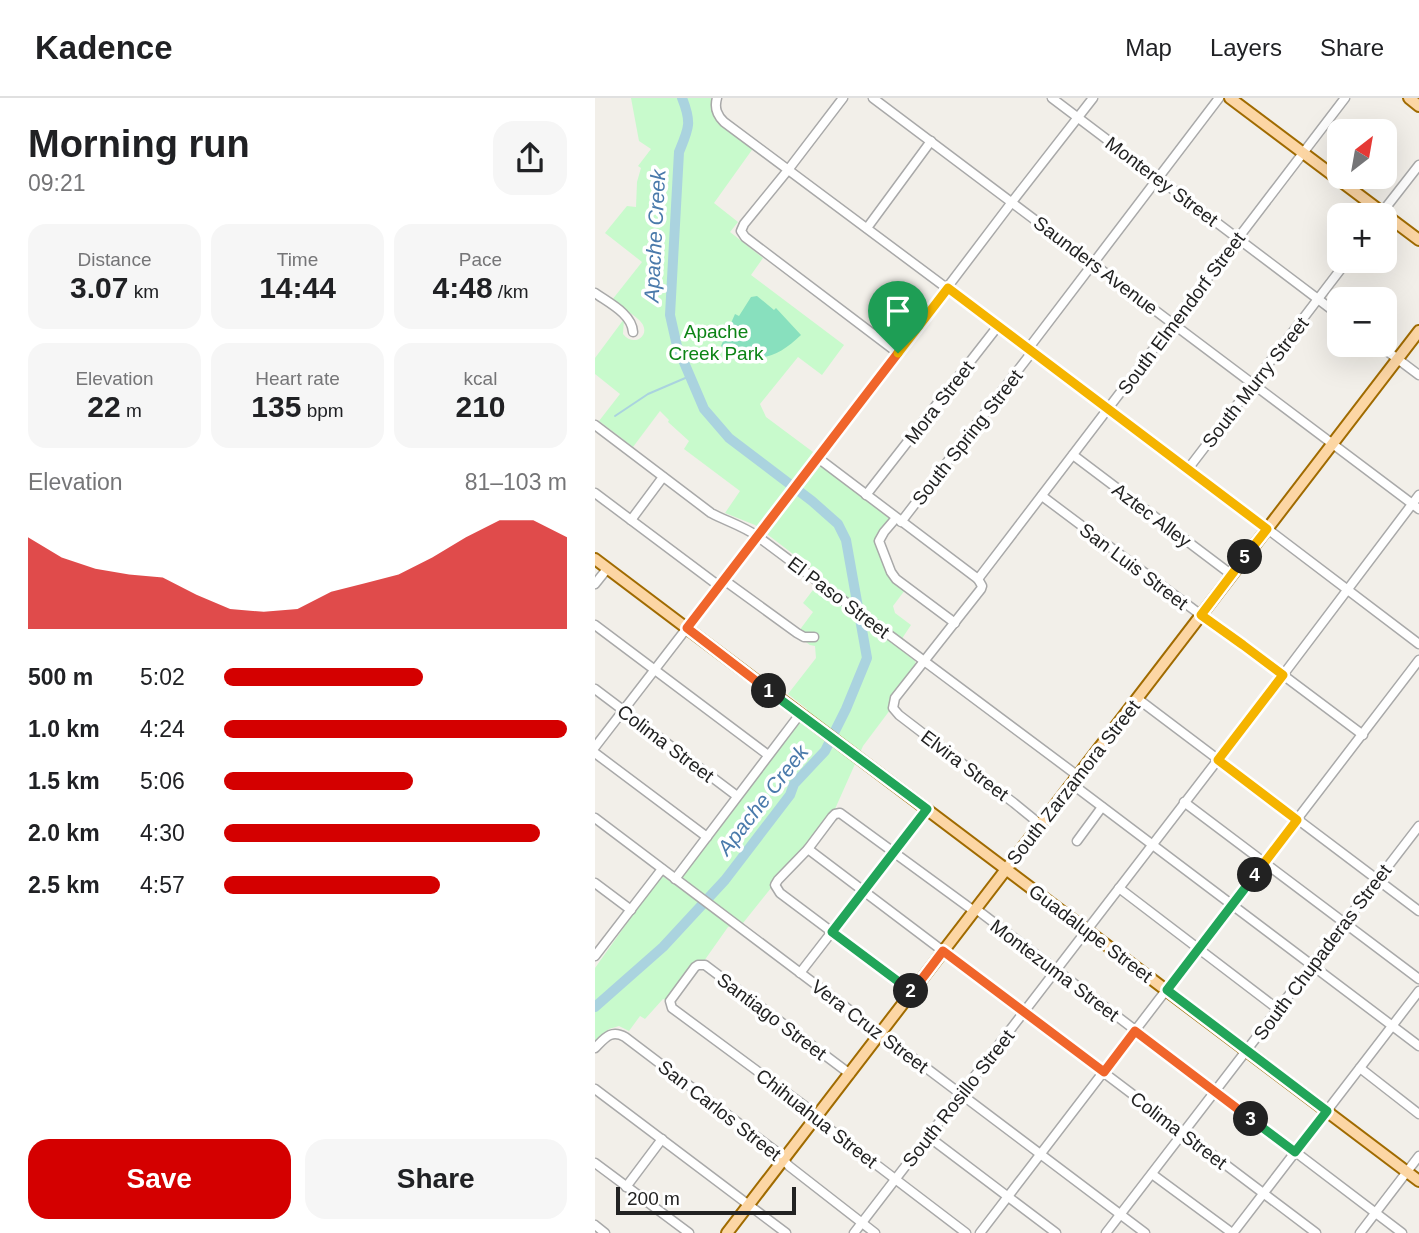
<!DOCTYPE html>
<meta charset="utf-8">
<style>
:root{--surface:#fff;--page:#f6f6f6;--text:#202124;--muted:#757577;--line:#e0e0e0;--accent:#d40000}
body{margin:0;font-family:Helvetica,sans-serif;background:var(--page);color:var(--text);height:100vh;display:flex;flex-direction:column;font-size:26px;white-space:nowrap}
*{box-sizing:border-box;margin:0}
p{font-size:23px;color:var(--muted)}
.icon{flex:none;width:38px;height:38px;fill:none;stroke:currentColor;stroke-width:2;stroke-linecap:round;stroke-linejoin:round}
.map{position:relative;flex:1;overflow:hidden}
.side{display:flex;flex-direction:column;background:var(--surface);width:595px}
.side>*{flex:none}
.needle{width:46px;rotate:31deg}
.tools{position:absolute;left:732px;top:21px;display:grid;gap:14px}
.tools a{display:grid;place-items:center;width:70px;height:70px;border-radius:14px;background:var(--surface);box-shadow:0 7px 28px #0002;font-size:35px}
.scale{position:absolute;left:21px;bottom:18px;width:180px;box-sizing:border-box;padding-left:7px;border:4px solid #222;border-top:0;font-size:19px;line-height:24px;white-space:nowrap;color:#222;-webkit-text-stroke:5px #fff;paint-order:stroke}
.pin{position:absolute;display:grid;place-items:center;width:60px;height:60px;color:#fff;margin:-72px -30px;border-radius:50% 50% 50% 0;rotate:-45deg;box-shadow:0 0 7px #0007}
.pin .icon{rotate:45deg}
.km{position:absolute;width:35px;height:35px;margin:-18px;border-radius:50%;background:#222;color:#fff;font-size:19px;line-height:35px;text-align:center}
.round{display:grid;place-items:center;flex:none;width:74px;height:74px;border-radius:21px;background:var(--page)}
.summary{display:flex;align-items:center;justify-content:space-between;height:119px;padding:0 28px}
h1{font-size:38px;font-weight:600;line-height:52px}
.metrics{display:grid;grid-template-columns:repeat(3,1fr);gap:10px;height:119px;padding:7px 28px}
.metrics div{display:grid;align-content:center;border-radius:18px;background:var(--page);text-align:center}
.metrics b{font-size:30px;font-weight:600}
.metrics small{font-size:19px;font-weight:400}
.metrics p{font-size:19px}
.chart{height:196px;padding:14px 28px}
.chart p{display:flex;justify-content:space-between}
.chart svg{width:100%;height:126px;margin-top:7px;fill:var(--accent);opacity:.7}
.cta{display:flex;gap:14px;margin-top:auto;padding:14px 28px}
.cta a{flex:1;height:80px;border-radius:21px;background:var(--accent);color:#fff;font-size:28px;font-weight:600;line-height:80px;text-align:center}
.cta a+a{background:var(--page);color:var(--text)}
ul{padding:0 28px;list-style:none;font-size:23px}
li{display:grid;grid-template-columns:112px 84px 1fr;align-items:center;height:52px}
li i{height:18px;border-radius:9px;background:var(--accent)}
header{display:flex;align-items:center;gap:42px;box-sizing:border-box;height:98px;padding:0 35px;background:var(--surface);border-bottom:2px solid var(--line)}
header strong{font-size:33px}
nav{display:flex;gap:38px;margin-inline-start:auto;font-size:24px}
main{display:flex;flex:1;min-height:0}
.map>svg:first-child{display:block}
.park{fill:#c8facc}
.pitch{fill:#88e0be}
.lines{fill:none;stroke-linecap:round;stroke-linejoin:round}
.stream{stroke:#aad3df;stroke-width:2}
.river{stroke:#aad3df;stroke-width:10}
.minor-casing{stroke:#a9a9a9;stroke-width:11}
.major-casing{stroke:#a06b00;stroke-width:14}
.minor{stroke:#fff;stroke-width:8}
.major{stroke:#fcd6a4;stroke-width:10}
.split-1-casing{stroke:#fff;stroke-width:14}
.split-2-casing{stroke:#fff;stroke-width:14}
.split-3-casing{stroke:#fff;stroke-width:14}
.split-4-casing{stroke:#fff;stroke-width:14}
.split-5-casing{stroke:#fff;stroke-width:14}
.split-6-casing{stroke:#fff;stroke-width:14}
.split-1{stroke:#f0652b;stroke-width:9}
.split-2{stroke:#22a559;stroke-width:9}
.split-3{stroke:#f0652b;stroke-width:9}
.split-4{stroke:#22a559;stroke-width:9}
.split-5{stroke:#f5b400;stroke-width:9}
.split-6{stroke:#f5b400;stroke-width:9}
.labels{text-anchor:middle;stroke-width:7;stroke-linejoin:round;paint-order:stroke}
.street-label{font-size:19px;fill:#222;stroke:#fff}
.park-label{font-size:19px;fill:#0c8416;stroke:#fff}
.water-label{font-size:21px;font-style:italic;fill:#4a7aab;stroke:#fff}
</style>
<header>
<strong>Kadence</strong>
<nav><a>Map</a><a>Layers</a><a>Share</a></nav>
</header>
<main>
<section class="side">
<div class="summary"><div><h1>Morning run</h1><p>09:21</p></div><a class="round"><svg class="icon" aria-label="share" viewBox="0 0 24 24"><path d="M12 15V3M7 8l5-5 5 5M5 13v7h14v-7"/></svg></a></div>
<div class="metrics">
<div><p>Distance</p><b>3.07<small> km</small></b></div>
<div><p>Time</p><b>14:44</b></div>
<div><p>Pace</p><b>4:48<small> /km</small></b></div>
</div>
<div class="metrics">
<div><p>Elevation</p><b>22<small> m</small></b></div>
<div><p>Heart rate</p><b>135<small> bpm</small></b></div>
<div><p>kcal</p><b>210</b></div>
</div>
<div class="chart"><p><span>Elevation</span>81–103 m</p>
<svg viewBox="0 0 160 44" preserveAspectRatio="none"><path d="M0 44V12L10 19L20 23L30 25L40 26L50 32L60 37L70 38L80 37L90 31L100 28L110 25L120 19L130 12L140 6L150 6L160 12V44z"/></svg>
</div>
<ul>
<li><b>500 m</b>5:02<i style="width:58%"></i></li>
<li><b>1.0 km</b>4:24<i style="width:100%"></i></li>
<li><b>1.5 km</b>5:06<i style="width:55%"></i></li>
<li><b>2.0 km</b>4:30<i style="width:92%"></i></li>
<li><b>2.5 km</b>4:57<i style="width:63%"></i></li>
</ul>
<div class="cta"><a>Save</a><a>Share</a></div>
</section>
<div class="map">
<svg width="824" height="1135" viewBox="0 0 824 1135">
<rect width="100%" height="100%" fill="#f2efe9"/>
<path class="park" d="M36,0H116L117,14L123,20L159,49L119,105L143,124L135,134L168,160L156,177L249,247L227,277L203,259L165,306L171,319L218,354L215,359L294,420V423L282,437L281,442L310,492L298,508L300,515L316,527L308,539L309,554L320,563L321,566L295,600L294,606L295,612L268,648L240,711L211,748L176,785V790L148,825L133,829L109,863L104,864L71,902L68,901L50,921L45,918L34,933L24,928L14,931L0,944V870L66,777L80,787L212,611L193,596L221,560L220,548L215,547L201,537L218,514L208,505L228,479L160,427L130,415L145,393L89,351L94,343L73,324L74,322L65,313L38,349L4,323L25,296L0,276V260L29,221L28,236C38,249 54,239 48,227C45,220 24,208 17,202L47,164L10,135L32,108L41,109L42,84L46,70L43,68L56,51L44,43Z"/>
<path class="pitch" d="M162,198L179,212L181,210L206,237C180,262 158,268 126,248L140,216L144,218L156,199Z"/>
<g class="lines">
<polyline class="stream" points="20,318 53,296 95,278"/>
<path class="river" d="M0,909L68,849L130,782L195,697L199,686L230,653L251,611L272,560L251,442L243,426L217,403L134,340L109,311L82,248L75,217L84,54C94,30 97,25 87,0"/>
<g class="minor-casing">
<g id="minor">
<path d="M122,0C119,10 122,17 129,24L554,341L824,546"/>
<polyline points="248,0 193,72 149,126 146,133 150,139 303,255"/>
<polyline points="278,0 824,411"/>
<polyline points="457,0 744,217"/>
<polyline points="785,117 824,67"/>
<polyline points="272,130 336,43"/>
<path d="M0,195C14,205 37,216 38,234"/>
<polyline points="784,247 824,277"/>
<polyline points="433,251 624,0"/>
<path d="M0,327L116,415C131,423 148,428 162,438L483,678"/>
<polyline points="478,357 637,477"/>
<polyline points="223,360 383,481"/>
<polyline points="593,371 752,163"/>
<polyline points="0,395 124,488"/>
<polyline points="271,397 403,228"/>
<polyline points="447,398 606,517 648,547 768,637"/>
<polyline points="301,420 289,434 284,443 296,474 301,481 360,525"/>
<polyline points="36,422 68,379"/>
<polyline points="306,424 437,254"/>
<polyline points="383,481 750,0"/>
<polyline points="383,481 387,488 386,491 300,600 298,610 304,617 419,705 446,727"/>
<polyline points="129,482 202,535 209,539 219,539"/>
<polyline points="0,486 12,471"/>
<polyline points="0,527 173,657"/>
<polyline points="0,591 142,698"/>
<polyline points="543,601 824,813"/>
<polyline points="0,649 223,360 417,104 498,0"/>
<polyline points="0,655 112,739"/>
<polyline points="477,686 824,948"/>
<polyline points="589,704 824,881"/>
<polyline points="0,720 550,1135"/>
<polyline points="482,743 507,709"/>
<polyline points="213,751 721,1135"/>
<polyline points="80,781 205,616"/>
<polyline points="0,785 36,812"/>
<polyline points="524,790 684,912"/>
<polyline points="381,811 807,1135"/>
<polyline points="0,858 67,771"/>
<polyline points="205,875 332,711"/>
<polyline points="317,894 185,795 180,787 183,782 213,751 237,719 240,716 245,715 379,813"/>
<path d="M0,950C10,940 16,931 30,939L183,1055L194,1068L280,1135"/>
<polyline points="765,970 824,1016"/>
<polyline points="255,976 110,867 103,867 100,869 75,903 77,910 215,1012 228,1026 371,1135"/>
<polyline points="0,991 191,1135"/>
<polyline points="334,1039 461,1135"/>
<polyline points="0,1065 94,1135"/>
<polyline points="557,1076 637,1135"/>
<polyline points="31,1089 67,1041"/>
<polyline points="0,1127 10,1135"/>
<polyline points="259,1135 688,577 824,397"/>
<polyline points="385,1135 824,562"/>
<polyline points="511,1135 824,728"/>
<polyline points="638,1135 824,893"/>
<polyline points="765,1135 824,1058"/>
</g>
</g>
<g class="major-casing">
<g id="major">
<polyline points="635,0 824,142"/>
<polyline points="814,0 824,8"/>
<polyline points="0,461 824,1083"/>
<polyline points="132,1135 824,233"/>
</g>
</g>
<use href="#minor" class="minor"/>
<use href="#major" class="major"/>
</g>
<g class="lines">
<g class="split-1-casing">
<polyline id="split-1" points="174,593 92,530 303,255"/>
</g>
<g class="split-2-casing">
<polyline id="split-2" points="174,593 332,711 237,834 316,893"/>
</g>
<g class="split-3-casing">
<polyline id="split-3" points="316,893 317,894 348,853 509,974 540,933 656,1021"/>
</g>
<g class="split-4-casing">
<polyline id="split-4" points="656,1021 700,1054 732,1013 572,892 660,777"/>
</g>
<g class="split-5-casing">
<polyline id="split-5" points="650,459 606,517 648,547 688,577 623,662 702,722 660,777"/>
</g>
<g class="split-6-casing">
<polyline id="split-6" points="303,255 353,190 672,431 650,459"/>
</g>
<use href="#split-1" class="split-1"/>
<use href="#split-2" class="split-2"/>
<use href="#split-3" class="split-3"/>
<use href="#split-4" class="split-4"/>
<use href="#split-5" class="split-5"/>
<use href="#split-6" class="split-6"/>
</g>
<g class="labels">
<g class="street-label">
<text transform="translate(567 83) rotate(37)" y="7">Monterey Street</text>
<text transform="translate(501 167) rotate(37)" y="7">Saunders Avenue</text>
<text transform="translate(586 215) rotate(-53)" y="7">South Elmendorf Street</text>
<text transform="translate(660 284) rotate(-52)" y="7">South Murry Street</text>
<text transform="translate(344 304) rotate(-52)" y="7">Mora Street</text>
<text transform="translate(372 339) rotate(-52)" y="7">South Spring Street</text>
<text transform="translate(557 417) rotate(37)" y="7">Aztec Alley</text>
<text transform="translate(539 468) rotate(37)" y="7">San Luis Street</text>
<text transform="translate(244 499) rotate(37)" y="7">El Paso Street</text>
<text transform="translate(71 645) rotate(37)" y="7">Colima Street</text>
<text transform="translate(370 667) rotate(37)" y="7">Elvira Street</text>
<text transform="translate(478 684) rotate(-52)" y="7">South Zarzamora Street</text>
<text transform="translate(496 835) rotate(37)" y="7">Guadalupe Street</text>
<text transform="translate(727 854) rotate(-53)" y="7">South Chupaderas Street</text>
<text transform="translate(460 872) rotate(37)" y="7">Montezuma Street</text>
<text transform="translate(177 918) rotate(37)" y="7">Santiago Street</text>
<text transform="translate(275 928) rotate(37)" y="7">Vera Cruz Street</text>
<text transform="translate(363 1000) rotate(-52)" y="7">South Rosillo Street</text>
<text transform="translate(125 1012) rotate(38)" y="7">San Carlos Street</text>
<text transform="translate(222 1020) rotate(38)" y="7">Chihuahua Street</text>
<text transform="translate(584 1032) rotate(37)" y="7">Colima Street</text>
</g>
<g class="park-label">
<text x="121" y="240">Apache<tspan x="121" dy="22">Creek Park</tspan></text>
</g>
<g class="water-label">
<text transform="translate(60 138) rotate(-87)" y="7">Apache Creek</text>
<text transform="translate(168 702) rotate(-52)" y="7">Apache Creek</text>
</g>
</g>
</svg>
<div class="tools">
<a><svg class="needle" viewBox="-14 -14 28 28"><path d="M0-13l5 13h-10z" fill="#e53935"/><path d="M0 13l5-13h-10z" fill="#757577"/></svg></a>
<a>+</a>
<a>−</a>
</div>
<div class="scale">200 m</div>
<div class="pin" style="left:303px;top:255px;background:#1e9e55"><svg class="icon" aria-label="arrive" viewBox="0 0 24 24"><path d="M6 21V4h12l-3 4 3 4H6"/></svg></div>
<b class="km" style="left:174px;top:593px">1</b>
<b class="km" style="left:316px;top:893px">2</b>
<b class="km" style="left:656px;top:1021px">3</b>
<b class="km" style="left:660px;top:777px">4</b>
<b class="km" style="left:650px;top:459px">5</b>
</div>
</main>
